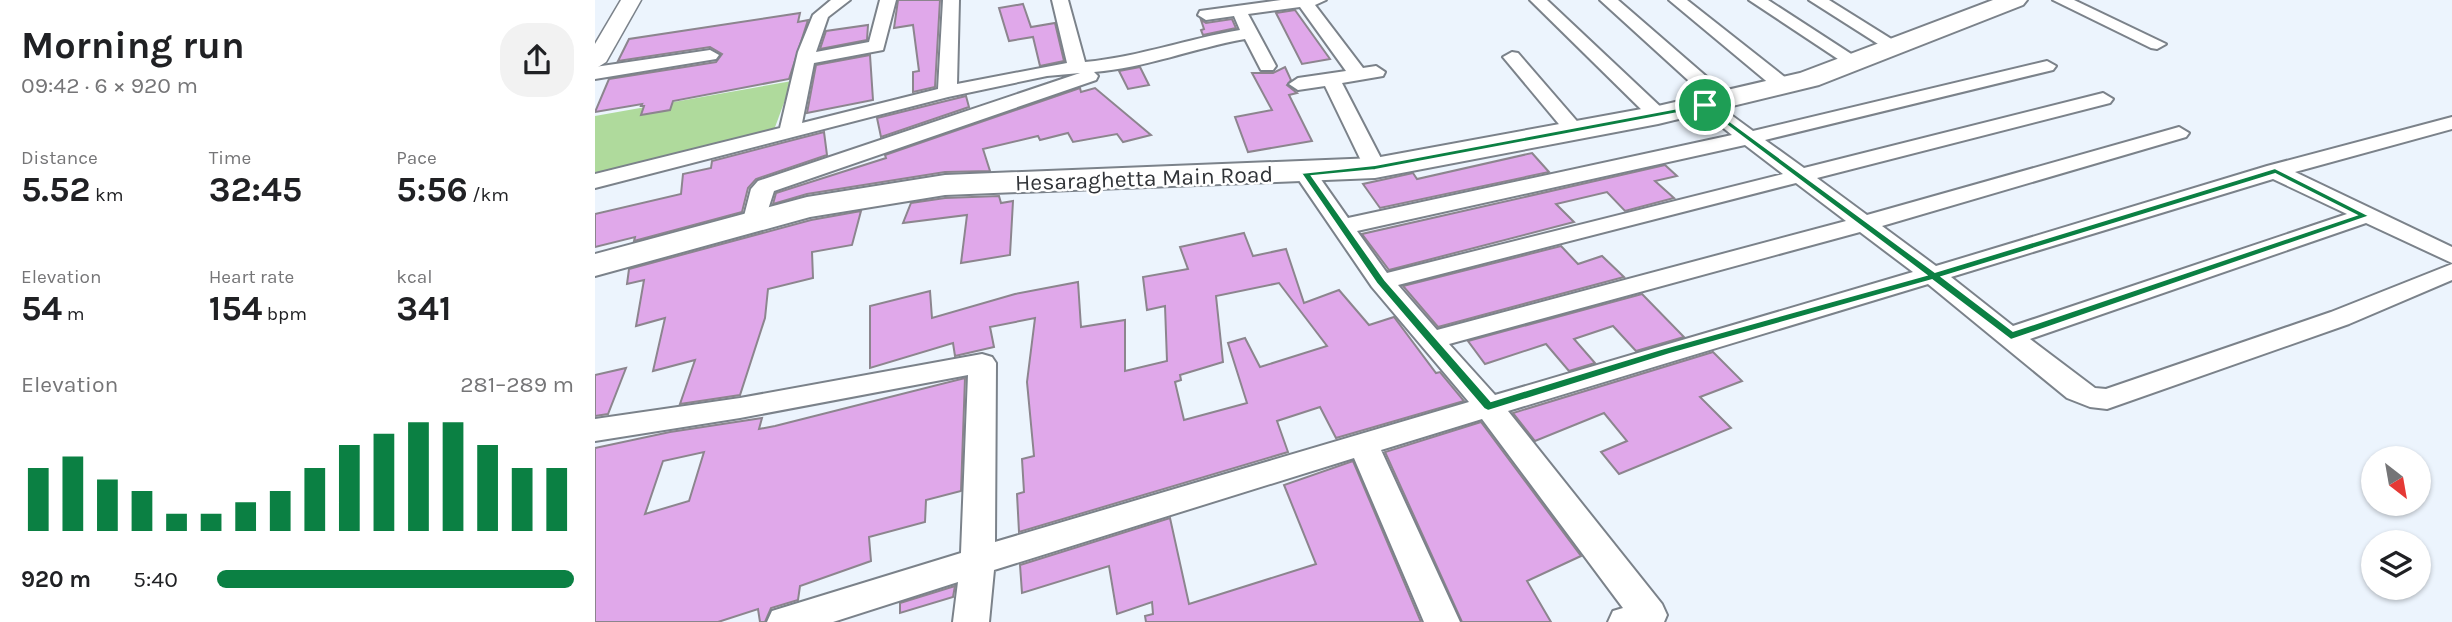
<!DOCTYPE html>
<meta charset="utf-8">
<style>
:root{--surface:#fff;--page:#f2f2f2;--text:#202124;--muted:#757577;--accent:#0b8043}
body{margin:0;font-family:Karla,sans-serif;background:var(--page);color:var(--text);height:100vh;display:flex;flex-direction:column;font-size:26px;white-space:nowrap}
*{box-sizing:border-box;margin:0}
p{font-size:23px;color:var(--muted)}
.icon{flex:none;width:38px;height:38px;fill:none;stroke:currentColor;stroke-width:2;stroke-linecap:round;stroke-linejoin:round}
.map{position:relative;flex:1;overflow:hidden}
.sheet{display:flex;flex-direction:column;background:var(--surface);width:595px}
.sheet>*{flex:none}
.needle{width:46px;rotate:149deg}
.tools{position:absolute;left:1766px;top:446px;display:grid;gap:14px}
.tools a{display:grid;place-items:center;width:70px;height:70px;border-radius:50%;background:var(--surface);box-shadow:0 2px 5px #0004;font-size:35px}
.pin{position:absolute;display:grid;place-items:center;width:60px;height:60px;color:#fff;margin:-30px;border:4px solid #fff;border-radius:50%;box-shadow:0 2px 7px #0007}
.round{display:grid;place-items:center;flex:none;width:74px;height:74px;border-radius:28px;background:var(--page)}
.summary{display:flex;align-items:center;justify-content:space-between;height:119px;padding:0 21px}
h1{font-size:38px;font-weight:700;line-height:52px}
.stats{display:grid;grid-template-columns:repeat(3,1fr);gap:10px;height:119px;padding:7px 21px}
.stats div{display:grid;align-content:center}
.stats b{font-size:35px;font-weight:700}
.stats small{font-size:19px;font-weight:400}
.stats p{font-size:19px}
.chart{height:196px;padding:14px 21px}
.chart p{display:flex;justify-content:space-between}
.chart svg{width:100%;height:126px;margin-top:7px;stroke:var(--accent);stroke-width:6}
ul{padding:0 21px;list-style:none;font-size:23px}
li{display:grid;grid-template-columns:112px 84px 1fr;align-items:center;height:52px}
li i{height:18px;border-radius:9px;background:var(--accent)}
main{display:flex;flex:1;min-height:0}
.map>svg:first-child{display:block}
.green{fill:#afda9c}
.building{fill:#e0a8ea;stroke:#8c858e;stroke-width:2;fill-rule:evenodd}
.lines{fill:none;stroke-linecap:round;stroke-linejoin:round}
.minor-casing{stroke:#7b828a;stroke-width:4}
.tertiary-casing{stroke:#7b828a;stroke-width:3}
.primary-casing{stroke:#7b828a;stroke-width:4}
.minor{fill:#fff;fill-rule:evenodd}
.tertiary{fill:#fff;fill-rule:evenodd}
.primary{fill:#fff;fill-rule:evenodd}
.route{fill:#0b8043;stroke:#fff;stroke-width:2;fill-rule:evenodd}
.labels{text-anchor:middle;stroke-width:5;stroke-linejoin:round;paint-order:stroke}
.street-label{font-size:23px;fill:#313438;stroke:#fff}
</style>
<main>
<section class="sheet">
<div class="summary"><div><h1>Morning run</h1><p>09:42 · 6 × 920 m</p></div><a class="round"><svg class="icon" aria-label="share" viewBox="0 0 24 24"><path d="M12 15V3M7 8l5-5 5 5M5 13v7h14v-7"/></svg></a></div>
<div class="stats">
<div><p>Distance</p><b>5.52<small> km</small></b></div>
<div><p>Time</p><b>32:45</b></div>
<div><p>Pace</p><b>5:56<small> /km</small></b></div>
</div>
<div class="stats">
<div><p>Elevation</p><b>54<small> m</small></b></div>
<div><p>Heart rate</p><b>154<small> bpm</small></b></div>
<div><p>kcal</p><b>341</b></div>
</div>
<div class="chart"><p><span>Elevation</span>281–289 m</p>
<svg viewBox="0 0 160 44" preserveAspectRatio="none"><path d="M5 44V22M15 44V18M25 44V26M35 44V30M45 44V38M55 44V38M65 44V34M75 44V30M85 44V22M95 44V14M105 44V10M115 44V6M125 44V6M135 44V14M145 44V22M155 44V22"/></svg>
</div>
<ul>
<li><b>920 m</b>5:40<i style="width:100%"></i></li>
</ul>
</section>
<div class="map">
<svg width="1857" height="622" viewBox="0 0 1857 622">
<rect width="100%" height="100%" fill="#ecf4fd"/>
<polygon class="green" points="197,81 179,130 0,175 0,116"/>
<g class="building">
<polygon points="303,0 345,0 340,87 318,92 318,72 324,71 318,25 299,28"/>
<polygon points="428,4 436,27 460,23 469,61 445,66 438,37 414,41 404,8"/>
<polygon points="700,10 735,59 707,64 681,13"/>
<polygon points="205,13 203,22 213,20 194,79 78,101 75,110 46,115 49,106 46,106 47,104 0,112 14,79 121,62 127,54 115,47 23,61 34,39"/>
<polygon points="637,19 641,28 608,35 606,30 609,29 606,20 611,23"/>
<polygon points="273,25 272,40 225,49 231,31"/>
<polygon points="275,55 278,100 212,113 221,65"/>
<polygon points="545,67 554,85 533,89 524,71"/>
<polygon points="690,67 696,80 692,85 702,93 694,95 717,141 653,152 640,117 677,110 657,73 678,73"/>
<polygon points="485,88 486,92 500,88 556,135 528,142 522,134 478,142 473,133 445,140 443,136 388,149 395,171 350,172 212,194 178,204 181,193 291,158 290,155"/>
<polygon points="371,96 374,107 286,137 282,118"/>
<polygon points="229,132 232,155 161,179 153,188 147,212 39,241 40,237 0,247 0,214 86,194 88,174 116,168 117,161"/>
<polygon points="937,153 954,172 785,208 768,184 818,173 822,179"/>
<polygon points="1070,165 1082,176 1060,181 1079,198 1030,211 1012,192 961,204 979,222 794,270 767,234"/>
<polygon points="404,196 406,203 418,201 415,255 366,263 372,215 308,223 316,203 350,198"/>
<polygon points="266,211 257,245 217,252 218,278 173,289 170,318 145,395 85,404 100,360 58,371 70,318 41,326 49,280 32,284 34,269 216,220"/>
<path d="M649,233L658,256L691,249L709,303L744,290L774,325L799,317L841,373L845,372L869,401L741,438L725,407L682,421L693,452L424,532L422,494L429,492L427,459L439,456L432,382L440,318L395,327L399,347L360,356L358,343L275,368V306L335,291L337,318L420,294L483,282L486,327L530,320V371L572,361L570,306L552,310L548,277L593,269L585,247ZM684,283L732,346L665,367L650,338L633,343L652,403L589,420L580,382L586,380L585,375L628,362L621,296Z"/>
<polygon points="966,246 983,264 1007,256 1029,277 843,327 808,286"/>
<polygon points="1047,294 1089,337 1041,351 1018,326 979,339 1000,363 974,371 951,344 890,364 873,341"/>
<polygon points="1118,352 1147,381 1105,397 1136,428 1024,474 1006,452 1032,441 1009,413 940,441 918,413"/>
<polygon points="31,368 13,414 0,416 0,375"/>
<path d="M370,378L366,491L331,500L330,522L274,537L276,561L205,586L203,600L176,608L170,622H165L163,609L123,622H0V448L75,432L167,418L164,429L180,426ZM109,452L94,501L50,514L68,461Z"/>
<polygon points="886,422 986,556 932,581 956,622 867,622 790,452"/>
<polygon points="758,461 826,622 551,622 550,616 558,614 557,602 522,614 514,566 427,593 425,565 575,518 594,604 721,564 689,485"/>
<polygon points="360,586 358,597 305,613 305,603"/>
</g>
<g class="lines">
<g class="minor-casing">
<g id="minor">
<path d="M236,0H255L233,17L221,52L274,42L285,0H301L288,50L219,63L207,123L343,89L348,0H364L362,84L472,63L457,0H473L490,62C543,57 592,39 645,30L639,16L611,20L603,15L605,11L686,0H731L720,5L768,68L781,66L790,72L788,76L747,83L791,168L780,174L772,173L730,86L703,90L694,84L703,78L751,71L705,7L653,14L681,66L678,70H666L650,39C599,48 550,68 499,72L503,76L501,80L179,191L168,225H152L148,220L156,189L163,181L485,73L452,76L353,97L0,188V174L185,128L203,52L218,15Z"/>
<polygon points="935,0 952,0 1070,111 1073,115 1070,119 1056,119"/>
<path d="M1005,0H1023L1135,97L1138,101L1135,105L1124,106L1158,131L1452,61L1461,66L1458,70L1170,140L1209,168L1508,93L1518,99L1515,103L1222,178L1272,215L1577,129L1584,127L1594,133L1591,137L1287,226L1341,266L1672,166L1857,117V129L1700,172L1857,247V263L1771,223L1435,339L1500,388L1511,389L1736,312L1857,264V280L1754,324L1512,409L1495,407L1472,398L1333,284L913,411L1067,604L1072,615L1069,622H1013L1018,611L1028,608L887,419L786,450L865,622H829L759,458L399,570L394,622H358L363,582L238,622H172L177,611L366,553L373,375L145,418L0,441V419L145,398L387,354L397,357L401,363L400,542L874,402L777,287L699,173L702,168H718L753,218L1137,135L1100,105L1103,101H1116ZM1150,145L1188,174L792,273L762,231ZM1678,179L1752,214L1418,326L1356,277ZM1201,183L1251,221L842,330L803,285ZM1265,232L1318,272L900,395L854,344Z"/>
<polygon points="1074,0 1092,0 1196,82 1198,86 1196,90 1182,90"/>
<polygon points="1154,0 1173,0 1267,61 1264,65 1252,65"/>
<polygon points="1214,0 1234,0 1306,45 1297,50 1291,49"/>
<polygon points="1458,0 1479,0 1571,44 1562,49 1556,48"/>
<polygon points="115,50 124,55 121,59 0,79 0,67"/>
<polygon points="917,52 923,53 987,127 990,131 987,135 973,135 908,57"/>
</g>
</g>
<g class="tertiary-casing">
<polygon id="tertiary" points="26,0 46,0 11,62 0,69 0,44"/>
</g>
<g class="primary-casing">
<polygon id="primary" points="1398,0 1432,0 1428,5 1224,85 1063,124 780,178 350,195 215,217 0,276 0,254 212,197 350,175 780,158 1063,106 1205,73"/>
</g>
<use href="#minor" class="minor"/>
<use href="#tertiary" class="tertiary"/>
<use href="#primary" class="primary"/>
</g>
<path class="route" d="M1110,103L1340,272L1680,168L1775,216L1416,340L1337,280L1075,354L893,411L889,409L782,284L706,173L780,165ZM1109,108L1331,275L1066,349L896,401L790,280L717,176L780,170ZM1680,174L1761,215L1418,331L1347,277Z"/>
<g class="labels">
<g class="street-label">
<text transform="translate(549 178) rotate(-2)" y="8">Hesaraghetta Main Road</text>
</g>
</g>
</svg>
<div class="tools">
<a><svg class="needle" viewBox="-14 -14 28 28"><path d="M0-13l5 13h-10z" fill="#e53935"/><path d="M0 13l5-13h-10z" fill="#757577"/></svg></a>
<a><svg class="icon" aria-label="layers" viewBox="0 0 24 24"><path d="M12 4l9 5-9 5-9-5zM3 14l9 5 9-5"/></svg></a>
</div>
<div class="pin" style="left:1110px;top:105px;background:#1e9e55"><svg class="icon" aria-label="arrive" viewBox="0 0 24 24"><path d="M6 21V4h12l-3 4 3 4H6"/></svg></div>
</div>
</main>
